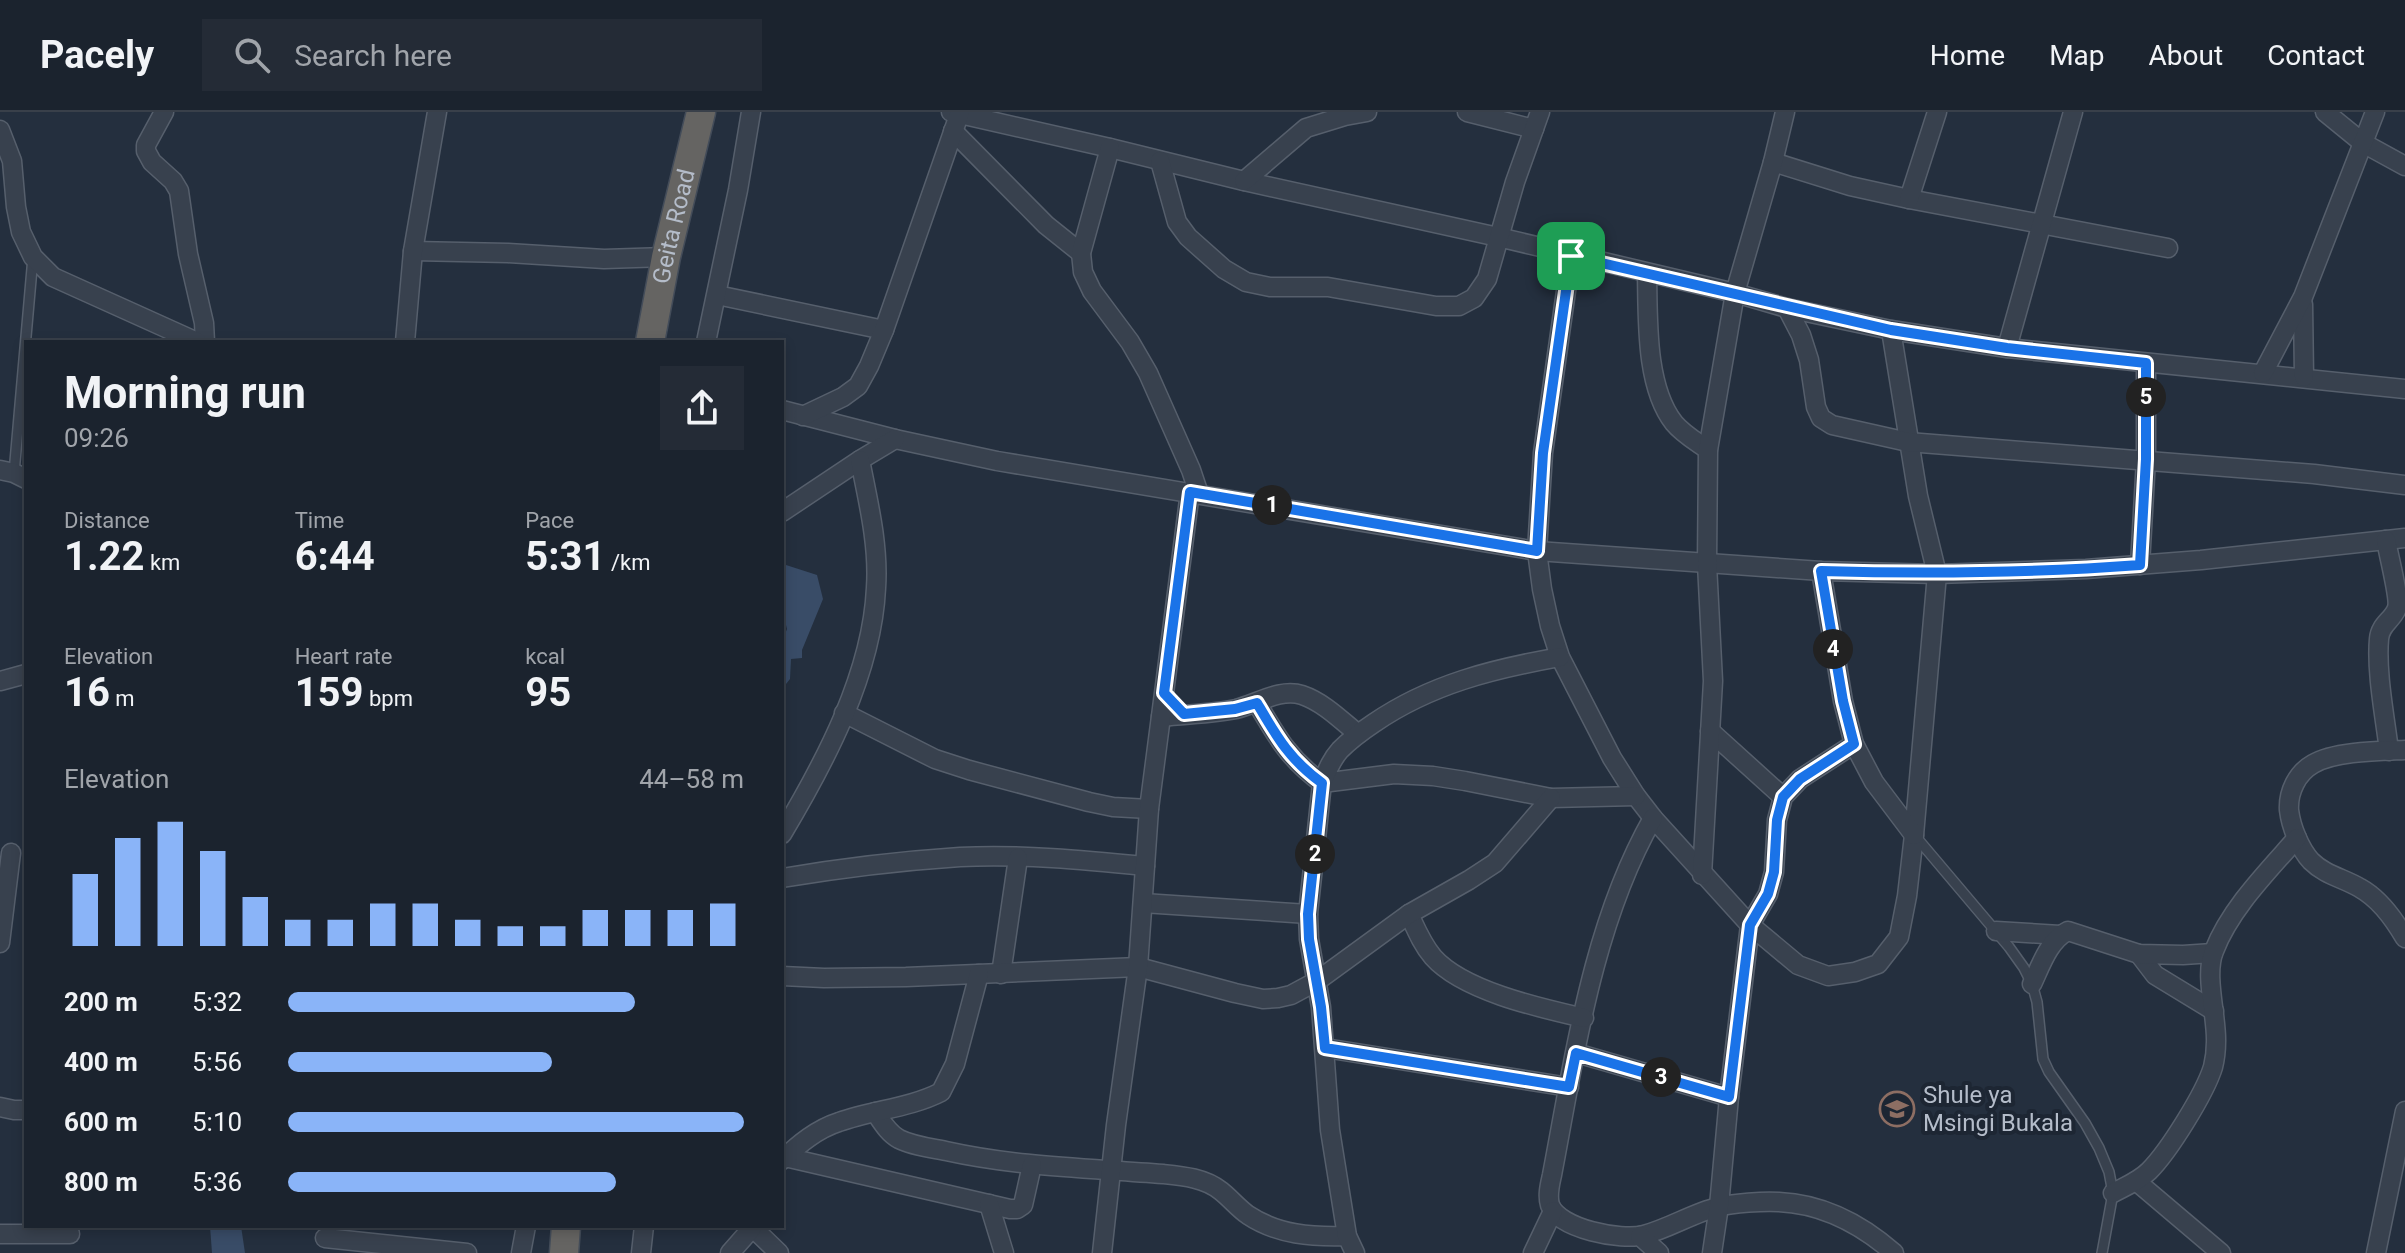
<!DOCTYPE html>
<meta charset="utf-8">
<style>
:root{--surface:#1b232e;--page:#242b36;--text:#f1f3f6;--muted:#a0a4aa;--line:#39404a;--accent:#8ab4f8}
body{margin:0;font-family:Roboto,sans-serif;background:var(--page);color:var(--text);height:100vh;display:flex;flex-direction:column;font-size:30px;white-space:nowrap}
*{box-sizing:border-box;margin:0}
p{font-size:26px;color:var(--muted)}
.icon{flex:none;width:44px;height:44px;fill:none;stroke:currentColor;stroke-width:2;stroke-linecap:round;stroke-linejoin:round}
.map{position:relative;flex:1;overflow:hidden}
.drawer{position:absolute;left:24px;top:228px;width:760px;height:888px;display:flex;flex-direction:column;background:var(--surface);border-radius:0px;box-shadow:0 4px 12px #0003,0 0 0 2px var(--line)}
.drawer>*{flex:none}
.pin{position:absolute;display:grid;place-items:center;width:68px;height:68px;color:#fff;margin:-34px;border-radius:16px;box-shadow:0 4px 12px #0006}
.km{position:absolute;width:40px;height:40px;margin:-20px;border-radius:50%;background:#222;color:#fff;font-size:22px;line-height:40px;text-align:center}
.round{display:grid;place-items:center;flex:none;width:84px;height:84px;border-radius:0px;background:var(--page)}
.head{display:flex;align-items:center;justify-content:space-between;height:136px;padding:0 40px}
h1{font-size:44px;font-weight:700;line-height:60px}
.figures{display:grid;grid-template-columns:repeat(3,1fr);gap:12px;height:136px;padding:8px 40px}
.figures div{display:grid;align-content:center}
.figures b{font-size:40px;font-weight:700}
.figures small{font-size:22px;font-weight:400}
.figures p{font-size:22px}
.chart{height:224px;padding:16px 40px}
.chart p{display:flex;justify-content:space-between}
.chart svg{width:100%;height:144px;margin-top:8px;stroke:var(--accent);stroke-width:6}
ul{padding:0 40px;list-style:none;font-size:26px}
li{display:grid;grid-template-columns:128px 96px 1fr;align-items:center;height:60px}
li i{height:20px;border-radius:10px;background:var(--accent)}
header{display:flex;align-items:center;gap:48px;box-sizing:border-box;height:112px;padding:0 40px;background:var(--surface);border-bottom:2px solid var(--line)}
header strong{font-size:38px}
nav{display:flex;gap:44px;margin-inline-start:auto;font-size:28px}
.search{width:560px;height:72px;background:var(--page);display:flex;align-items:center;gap:20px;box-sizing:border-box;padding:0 28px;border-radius:0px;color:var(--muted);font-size:30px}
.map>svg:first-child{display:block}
.water{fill:#394c67}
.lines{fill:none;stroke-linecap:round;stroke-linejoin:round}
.service-casing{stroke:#565f6c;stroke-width:12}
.minor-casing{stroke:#565f6c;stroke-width:21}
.trunk-casing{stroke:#434c59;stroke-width:31}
.service{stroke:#38414e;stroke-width:9}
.minor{stroke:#38414e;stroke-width:18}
.trunk{stroke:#656462;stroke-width:28}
.route-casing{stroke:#fff;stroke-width:16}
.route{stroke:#1a73e8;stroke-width:10}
.labels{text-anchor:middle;stroke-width:8;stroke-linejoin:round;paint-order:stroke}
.street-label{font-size:24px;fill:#b4bcc9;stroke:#1d2633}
.poi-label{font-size:24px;fill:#b4bcc9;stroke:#1d2633;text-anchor:start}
</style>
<header>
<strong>Pacely</strong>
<div class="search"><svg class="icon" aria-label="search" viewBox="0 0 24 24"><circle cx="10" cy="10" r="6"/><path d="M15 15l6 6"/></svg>Search here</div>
<nav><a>Home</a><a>Map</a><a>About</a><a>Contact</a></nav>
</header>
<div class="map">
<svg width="2405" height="1141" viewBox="0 0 2405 1141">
<rect width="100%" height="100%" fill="#242f3e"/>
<g class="water">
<polygon points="786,453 817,463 823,487 802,538 802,546 791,547 790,567 782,577 782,530 787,517 782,497 782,454"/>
<polygon points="210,1114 241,1114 245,1141 212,1141"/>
</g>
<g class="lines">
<g class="service-casing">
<g id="service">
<polyline points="14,361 33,145"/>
<polyline points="1916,725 2009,835 2024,856 2032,872 2037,890 2043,947 2049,960 2085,1011 2099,1036 2109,1060 2113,1081 2102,1141"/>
</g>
</g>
<g class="minor-casing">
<g id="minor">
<polyline points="164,0 146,33 146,39 152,50 173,69 179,79 188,142 204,211 205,230"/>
<polyline points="951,0 1110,36 1244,69 1498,125 1735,181 1787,196 1891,218 2007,236 2405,277"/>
<polyline points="1467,0 1534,17"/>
<polyline points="2325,0 2363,31 2405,54"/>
<polyline points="0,18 12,49 16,95 21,120 33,145 53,165 197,230"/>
<polyline points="953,19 1046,113 1081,141"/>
<polyline points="1110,36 1081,141 1083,160 1092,179 1130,230 1148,261 1191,358 1199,382"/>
<polyline points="1160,49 1177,110 1188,125 1224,157 1246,170 1270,175 1328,175 1436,194 1459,194 1474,186 1487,167 1515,70 1540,0"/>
<polyline points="1773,50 1850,74 1909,87 2168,136"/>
<polyline points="1244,69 1306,16 1345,4 1367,0"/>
<polyline points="1909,87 1937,0"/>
<polyline points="413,139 508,141 604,147 666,145"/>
<polyline points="1571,144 1543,341 1537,439 1542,477 1550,514 1560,545 1612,646 1636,684 1653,706 1750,813 1798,853 1828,864 1855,860 1878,852 1899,825 1907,784 1914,723 1937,462 1918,384 1891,218"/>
<path d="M1647,161C1648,206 1645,274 1674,311C1683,322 1697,330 1708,338"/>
<polyline points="717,183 884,218"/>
<polyline points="2303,192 2304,265"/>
<polyline points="1787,196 1801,223 1809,248 1816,295 1821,306 1832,313 1908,330 2314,362 2405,373"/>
<polyline points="405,230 413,139 437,0"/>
<polyline points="706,230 738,78 751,0"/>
<polyline points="2007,236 2073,0"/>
<polyline points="2263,261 2303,185 2375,0"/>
<polyline points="782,298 895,327 997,349 1537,439 1821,459 1937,462 2086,457 2201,448 2405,426"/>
<polyline points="803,304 843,285 858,274 869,254 884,218 960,0"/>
<polyline points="0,358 14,361 26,367"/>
<polyline points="782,400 860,348 895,327"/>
<path d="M2386,428C2388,441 2400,486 2397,496C2393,508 2380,512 2379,527C2376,560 2385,605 2389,639"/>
<polyline points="2140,453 2146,347 2146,251"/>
<polyline points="1821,459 1843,589 1854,632 1874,670 1914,723"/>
<polyline points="0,569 26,562"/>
<path d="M1257,591C1277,625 1289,647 1322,671L1394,662L1433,664L1465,669L1551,686L1636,684"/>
<polyline points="844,601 935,647 969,658 1089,690 1113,695 1149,697"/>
<path d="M1161,605C1186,602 1212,602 1236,597C1257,592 1280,576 1302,583C1323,590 1341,608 1358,622"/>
<polyline points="1710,619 1783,685"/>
<path d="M2405,638C2380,639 2335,639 2313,652C2297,661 2288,680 2289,698C2291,715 2300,737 2311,749C2325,763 2343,766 2360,776C2380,787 2394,807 2405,826"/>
<path d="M1653,706C1592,813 1575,943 1552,1063C1550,1072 1547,1083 1550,1093C1559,1117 1621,1129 1644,1123C1670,1116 1693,1101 1718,1095C1733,1091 1764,1089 1779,1090C1823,1092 1862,1113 1894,1141"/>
<path d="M782,722C825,650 872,562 876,476C879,433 868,389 860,348"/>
<polyline points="1702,763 1713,569 1707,452 1708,338 1735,181 1773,50 1785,0"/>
<path d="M782,766C841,756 900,749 960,745C1021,742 1084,748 1145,754"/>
<polyline points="1143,791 1308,802"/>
<path d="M1409,802C1416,817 1422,832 1433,845C1463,879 1540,896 1584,906"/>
<polyline points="1996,819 2060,823"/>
<polyline points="0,831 11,741"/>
<polyline points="2139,842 2155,863 2214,899"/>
<polyline points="1001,862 1018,746"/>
<polyline points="782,864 824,866 906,865 1138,855 1235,881 1263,887 1278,886 1291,883 1317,869 1409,802 1469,768 1495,751 1551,686"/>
<path d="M2032,872C2041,853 2049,828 2068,819L2139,842L2183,843L2213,841"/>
<polyline points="1325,936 1569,975"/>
<polyline points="1576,941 1729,985"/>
<polyline points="0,995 14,998 26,998"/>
<path d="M875,1000C882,1010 888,1021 899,1027C913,1034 931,1036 946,1039C1018,1055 1090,1056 1163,1062C1183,1064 1205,1066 1221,1079C1230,1086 1238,1096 1248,1103C1278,1123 1312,1125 1347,1124"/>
<polyline points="785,1045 1010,1097 1017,1097 1023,1093 1032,1053"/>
<path d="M782,1048C799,1032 817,1017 839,1010C872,998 910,996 941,980L955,952L979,862"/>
<polyline points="2136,1069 2221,1141"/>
<path d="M2113,1081C2126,1074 2139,1069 2149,1059C2169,1039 2205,981 2213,955C2215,947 2216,938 2216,930C2217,904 2204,863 2214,839C2230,797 2268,759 2297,726"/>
<polyline points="989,1092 1004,1141"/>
<polyline points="751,1114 779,1141"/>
<polyline points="0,1122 70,1122"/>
<polyline points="1640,1124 1659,1141"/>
<polyline points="325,1126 467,1141"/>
<polyline points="521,1141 526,1114"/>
<polyline points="641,1141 644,1114"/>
<polyline points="730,1141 752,1116"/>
<polyline points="1102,1141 1116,1013 1138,855 1149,697 1190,380"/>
<path d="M1355,1141L1347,1124L1330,1018L1321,895L1309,827L1308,802L1322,671C1327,659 1331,648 1340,638C1350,628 1362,619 1374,611C1431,572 1493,557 1560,545"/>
<polyline points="1533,1141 1553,1099"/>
<polyline points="1712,1141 1719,1094 1729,985 1750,813 1768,782 1774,760 1777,708 1783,685 1800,667 1854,632"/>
<polyline points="2376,1141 2405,999"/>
</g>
</g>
<g class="trunk-casing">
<g id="trunk">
<path id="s1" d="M650,230L666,145L701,0"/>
<polyline points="564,1141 566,1114"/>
</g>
</g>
<use href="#service" class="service"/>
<use href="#minor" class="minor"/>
<use href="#trunk" class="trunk"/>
</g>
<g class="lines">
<g class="route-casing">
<path id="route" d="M1571,144L1891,218L2007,236L2146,251V347L2140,453C2033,461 1928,462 1821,459L1843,589L1854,632L1800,667L1783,685L1777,708L1774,760L1768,782L1750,813L1729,985L1576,941L1569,975L1325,936L1321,895L1309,827L1308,802L1322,671C1289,647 1277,625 1257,591L1235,597L1184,602L1164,581L1190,380L1537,439L1543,341Z"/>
</g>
<use href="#route" class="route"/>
</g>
<defs>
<g id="school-ring" transform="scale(1.8)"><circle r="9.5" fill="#1d2633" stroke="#8d6e63" stroke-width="1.5"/><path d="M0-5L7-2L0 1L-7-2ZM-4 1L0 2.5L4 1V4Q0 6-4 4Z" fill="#8d6e63"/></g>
</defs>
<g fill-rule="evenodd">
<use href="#school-ring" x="1897" y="997"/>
</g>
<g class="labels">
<g class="street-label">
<text dy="8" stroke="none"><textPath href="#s1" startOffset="118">Geita Road</textPath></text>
</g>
<g class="poi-label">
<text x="1923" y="991">Shule ya<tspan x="1923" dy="28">Msingi Bukala</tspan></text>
</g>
</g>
</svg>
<div class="pin" style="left:1571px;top:144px;background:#1e9e55"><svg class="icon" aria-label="arrive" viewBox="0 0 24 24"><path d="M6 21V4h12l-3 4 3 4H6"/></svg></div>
<b class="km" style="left:1272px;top:393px">1</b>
<b class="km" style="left:1315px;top:742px">2</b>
<b class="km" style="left:1661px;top:965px">3</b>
<b class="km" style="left:1833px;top:537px">4</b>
<b class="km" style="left:2146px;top:285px">5</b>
<section class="drawer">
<div class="head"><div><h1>Morning run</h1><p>09:26</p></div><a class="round"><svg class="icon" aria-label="share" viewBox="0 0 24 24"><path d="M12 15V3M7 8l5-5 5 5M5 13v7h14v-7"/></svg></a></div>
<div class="figures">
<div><p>Distance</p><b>1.22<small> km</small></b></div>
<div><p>Time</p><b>6:44</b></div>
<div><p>Pace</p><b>5:31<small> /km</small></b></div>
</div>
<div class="figures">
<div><p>Elevation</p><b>16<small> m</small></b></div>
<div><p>Heart rate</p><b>159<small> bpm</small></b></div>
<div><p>kcal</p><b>95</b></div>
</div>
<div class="chart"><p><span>Elevation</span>44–58 m</p>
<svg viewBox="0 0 160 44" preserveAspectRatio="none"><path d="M5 44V22M15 44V11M25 44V6M35 44V15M45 44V29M55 44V36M65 44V36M75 44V31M85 44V31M95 44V36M105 44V38M115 44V38M125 44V33M135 44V33M145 44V33M155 44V31"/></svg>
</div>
<ul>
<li><b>200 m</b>5:32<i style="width:76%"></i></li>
<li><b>400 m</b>5:56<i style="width:58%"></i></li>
<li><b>600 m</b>5:10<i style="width:100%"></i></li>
<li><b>800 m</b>5:36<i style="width:72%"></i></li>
</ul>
</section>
</div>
